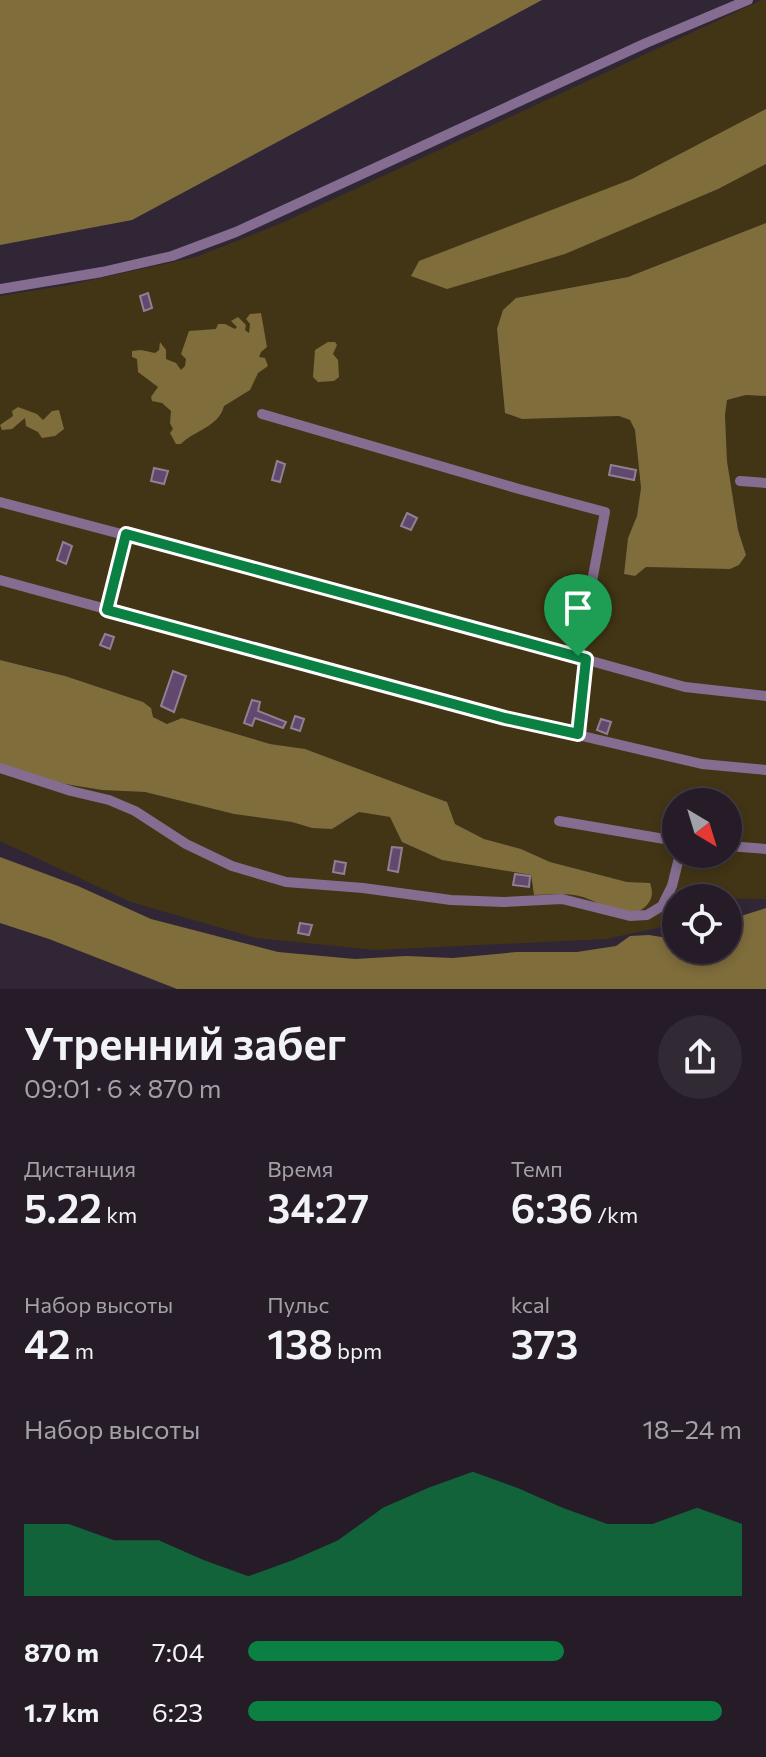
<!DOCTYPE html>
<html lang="ru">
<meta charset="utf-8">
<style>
:root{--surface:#251c28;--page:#312934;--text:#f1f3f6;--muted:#a3a1a8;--line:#423a45;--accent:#0b8043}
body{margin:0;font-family:Commissioner,sans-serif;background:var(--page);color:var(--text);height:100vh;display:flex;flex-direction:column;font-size:30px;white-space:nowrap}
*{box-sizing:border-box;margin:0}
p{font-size:26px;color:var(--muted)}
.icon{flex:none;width:44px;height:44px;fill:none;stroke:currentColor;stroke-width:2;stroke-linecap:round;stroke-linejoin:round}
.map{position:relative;height:989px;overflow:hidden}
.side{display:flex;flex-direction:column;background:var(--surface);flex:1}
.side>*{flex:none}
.needle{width:52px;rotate:142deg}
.fabs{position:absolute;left:662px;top:788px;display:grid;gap:16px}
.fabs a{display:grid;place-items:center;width:80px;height:80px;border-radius:50%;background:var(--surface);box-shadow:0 4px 12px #0003,0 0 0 2px var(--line);font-size:40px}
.pin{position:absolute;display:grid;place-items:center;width:68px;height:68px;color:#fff;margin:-82px -34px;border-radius:50% 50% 50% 0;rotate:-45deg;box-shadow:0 0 8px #0007}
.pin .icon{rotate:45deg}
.round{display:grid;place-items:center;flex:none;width:84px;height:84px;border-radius:42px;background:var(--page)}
.overview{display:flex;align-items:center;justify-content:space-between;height:136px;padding:0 24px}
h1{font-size:44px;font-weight:600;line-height:60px}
.stats{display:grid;grid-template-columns:repeat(3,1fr);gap:12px;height:136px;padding:8px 24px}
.stats div{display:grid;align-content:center}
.stats b{font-size:40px;font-weight:600}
.stats small{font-size:22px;font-weight:400}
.stats p{font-size:22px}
.chart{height:224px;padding:16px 24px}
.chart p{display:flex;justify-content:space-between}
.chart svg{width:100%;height:144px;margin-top:8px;fill:var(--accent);opacity:.7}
ul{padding:0 24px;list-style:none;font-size:26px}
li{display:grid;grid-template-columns:128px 96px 1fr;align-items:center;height:60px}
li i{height:20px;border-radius:10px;background:var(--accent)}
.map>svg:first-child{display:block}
.green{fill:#423515;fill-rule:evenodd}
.water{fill:#806d3c}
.building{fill:#62476f;stroke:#8e8194;stroke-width:2}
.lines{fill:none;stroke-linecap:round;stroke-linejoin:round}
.minor{stroke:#846d90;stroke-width:10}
.route-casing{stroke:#fff;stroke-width:16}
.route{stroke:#0b8043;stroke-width:10}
</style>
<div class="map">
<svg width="766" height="989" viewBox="0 0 766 989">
<rect width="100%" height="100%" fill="#312636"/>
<path class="green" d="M762,0H766V223L628,277L516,298L497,329L505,413L522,419L619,416L630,420L635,430L641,488L637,516L628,538L624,574L635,576L646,567L687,568L746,555L738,530L727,461L725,415L727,400L746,395L766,396V899L676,898V924L606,939L375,950L256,938L131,902L0,841V764L36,778L71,785L102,790L145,792L234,814L292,822L312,828L345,822L359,812L391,817L402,842L442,860L520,872L532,875L531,887C548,897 556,893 575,895C589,897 600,903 612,910L639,882H627L550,862L521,849L484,839L455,824L447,802L305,749L270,744L182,718L167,724L153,717L143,702L44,670L0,660V296L69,285L196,257L284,222ZM676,802H728V854H676Z"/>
<g class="water">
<polygon points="0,0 542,0 132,220 0,245"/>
<polygon points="766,109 766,164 718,189 565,254 447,289 411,276 419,261 632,179"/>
<polygon points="766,223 766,396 746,395 727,400 725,415 727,461 738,530 746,555 739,565 730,569 646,567 635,576 624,574 628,538 637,516 641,488 635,430 630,420 619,416 522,419 505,413 497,329 503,310 516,298 628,277"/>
<path d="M261,313L267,347L261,352L259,357L265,358L268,366L258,373L250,390L224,406C219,427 193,431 181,444H176L170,433L173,429L170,423L171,411L162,403L152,401L151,397L158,387L138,372L137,359L132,357V351L141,350L155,353L159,350L160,342L166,350V359L176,363L181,370L185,366L186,359L181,354L189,331L216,329L218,324H225L235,329L237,327L231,321L238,317L246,325L245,330L249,333L250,324L246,319L250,314Z"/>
<polygon points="328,342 335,342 337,345 333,354 338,360 339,377 334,381 318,382 313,377 315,350"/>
<polygon points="18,407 37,414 43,420 52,411 59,410 64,429 55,436 42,438 38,432 26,426 25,418 12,429 2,430 0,425 13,416 12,411"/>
<path d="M0,660L65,676L143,702L151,708L153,717L167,724L182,718L270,744L305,749L447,802L455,824L484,839L521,849L550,862L627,882L650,883C653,892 653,899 646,906C627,925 599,900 579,896C564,893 549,895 534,895L531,875L442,860L402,842L390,817L359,812L332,829L312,828L292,822L234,814L145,792L102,790L71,785L36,778L0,764Z"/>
<polygon points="0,857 78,886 151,919 278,952 355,959 406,956 453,958 517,952 577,952 616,946 630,936 649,935 668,938 676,935 676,950 728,950 728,920 766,908 766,989 177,989 49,939 0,923"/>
</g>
<g class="building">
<polygon points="148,293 152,308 144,311 140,296"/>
<polygon points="277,461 285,464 280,482 272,480"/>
<polygon points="611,465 636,470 634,480 609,475"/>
<polygon points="154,468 168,471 164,484 151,481"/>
<polygon points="407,513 417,518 411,530 401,526"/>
<polygon points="63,542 72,546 66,564 57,560"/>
<polygon points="105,634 114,637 110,649 100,645"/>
<polygon points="173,671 186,676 174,712 161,706"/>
<polygon points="252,700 260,702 258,711 286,722 283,728 255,718 252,726 244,723"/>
<polygon points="295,716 304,719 300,731 291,728"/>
<polygon points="601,719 611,722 607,734 597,730"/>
<polygon points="392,847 402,848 398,872 388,870"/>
<polygon points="335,861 346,863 344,874 333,872"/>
<polygon points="515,874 530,876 529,887 513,885"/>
<polygon points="300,923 312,925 309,935 298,933"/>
</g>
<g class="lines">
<g class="minor">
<polyline points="0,289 102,272 172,256 236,232 646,43 748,0"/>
<polyline points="262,414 519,489 605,512 578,656"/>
<polyline points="740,481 766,483"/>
<polyline points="0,502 374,601 685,687 766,696"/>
<polyline points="0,580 505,718 702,764 766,770"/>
<polyline points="107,610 126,534"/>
<polyline points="578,734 586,659"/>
<polyline points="0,768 71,791 109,800 135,811 186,844 232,866 286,882 363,888 451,900 504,902 562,899 630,916 647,915 662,906 672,886 680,854"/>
<polyline points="559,821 676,841"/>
<polyline points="728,846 766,849"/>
</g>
</g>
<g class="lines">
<g class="route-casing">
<polygon id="route" points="126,534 586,659 578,734 505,718 107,610"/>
</g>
<use href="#route" class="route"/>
</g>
</svg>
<div class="fabs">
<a><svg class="needle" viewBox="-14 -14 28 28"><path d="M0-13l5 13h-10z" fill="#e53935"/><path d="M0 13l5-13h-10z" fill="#a3a1a8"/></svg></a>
<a><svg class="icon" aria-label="locate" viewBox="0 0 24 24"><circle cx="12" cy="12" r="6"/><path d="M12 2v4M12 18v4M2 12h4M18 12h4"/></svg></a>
</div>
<div class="pin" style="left:578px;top:656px;background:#1e9e55"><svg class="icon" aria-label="arrive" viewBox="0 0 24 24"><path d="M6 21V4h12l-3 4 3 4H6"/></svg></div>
</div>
<section class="side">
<div class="overview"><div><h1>Утренний забег</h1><p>09:01 · 6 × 870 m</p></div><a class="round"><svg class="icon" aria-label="share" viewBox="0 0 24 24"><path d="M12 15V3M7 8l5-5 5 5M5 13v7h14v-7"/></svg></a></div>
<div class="stats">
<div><p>Дистанция</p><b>5.22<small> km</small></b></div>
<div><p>Время</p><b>34:27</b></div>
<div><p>Темп</p><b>6:36<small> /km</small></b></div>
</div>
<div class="stats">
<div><p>Набор высоты</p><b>42<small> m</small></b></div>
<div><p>Пульс</p><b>138<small> bpm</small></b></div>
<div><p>kcal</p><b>373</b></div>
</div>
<div class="chart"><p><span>Набор высоты</span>18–24 m</p>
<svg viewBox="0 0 160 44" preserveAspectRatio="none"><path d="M0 44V22L10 22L20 27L30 27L40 33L50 38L60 33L70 27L80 17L90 11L100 6L110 11L120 17L130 22L140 22L150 17L160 22V44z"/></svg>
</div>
<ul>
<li><b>870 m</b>7:04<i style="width:64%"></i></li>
<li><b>1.7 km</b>6:23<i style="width:96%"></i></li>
</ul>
</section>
